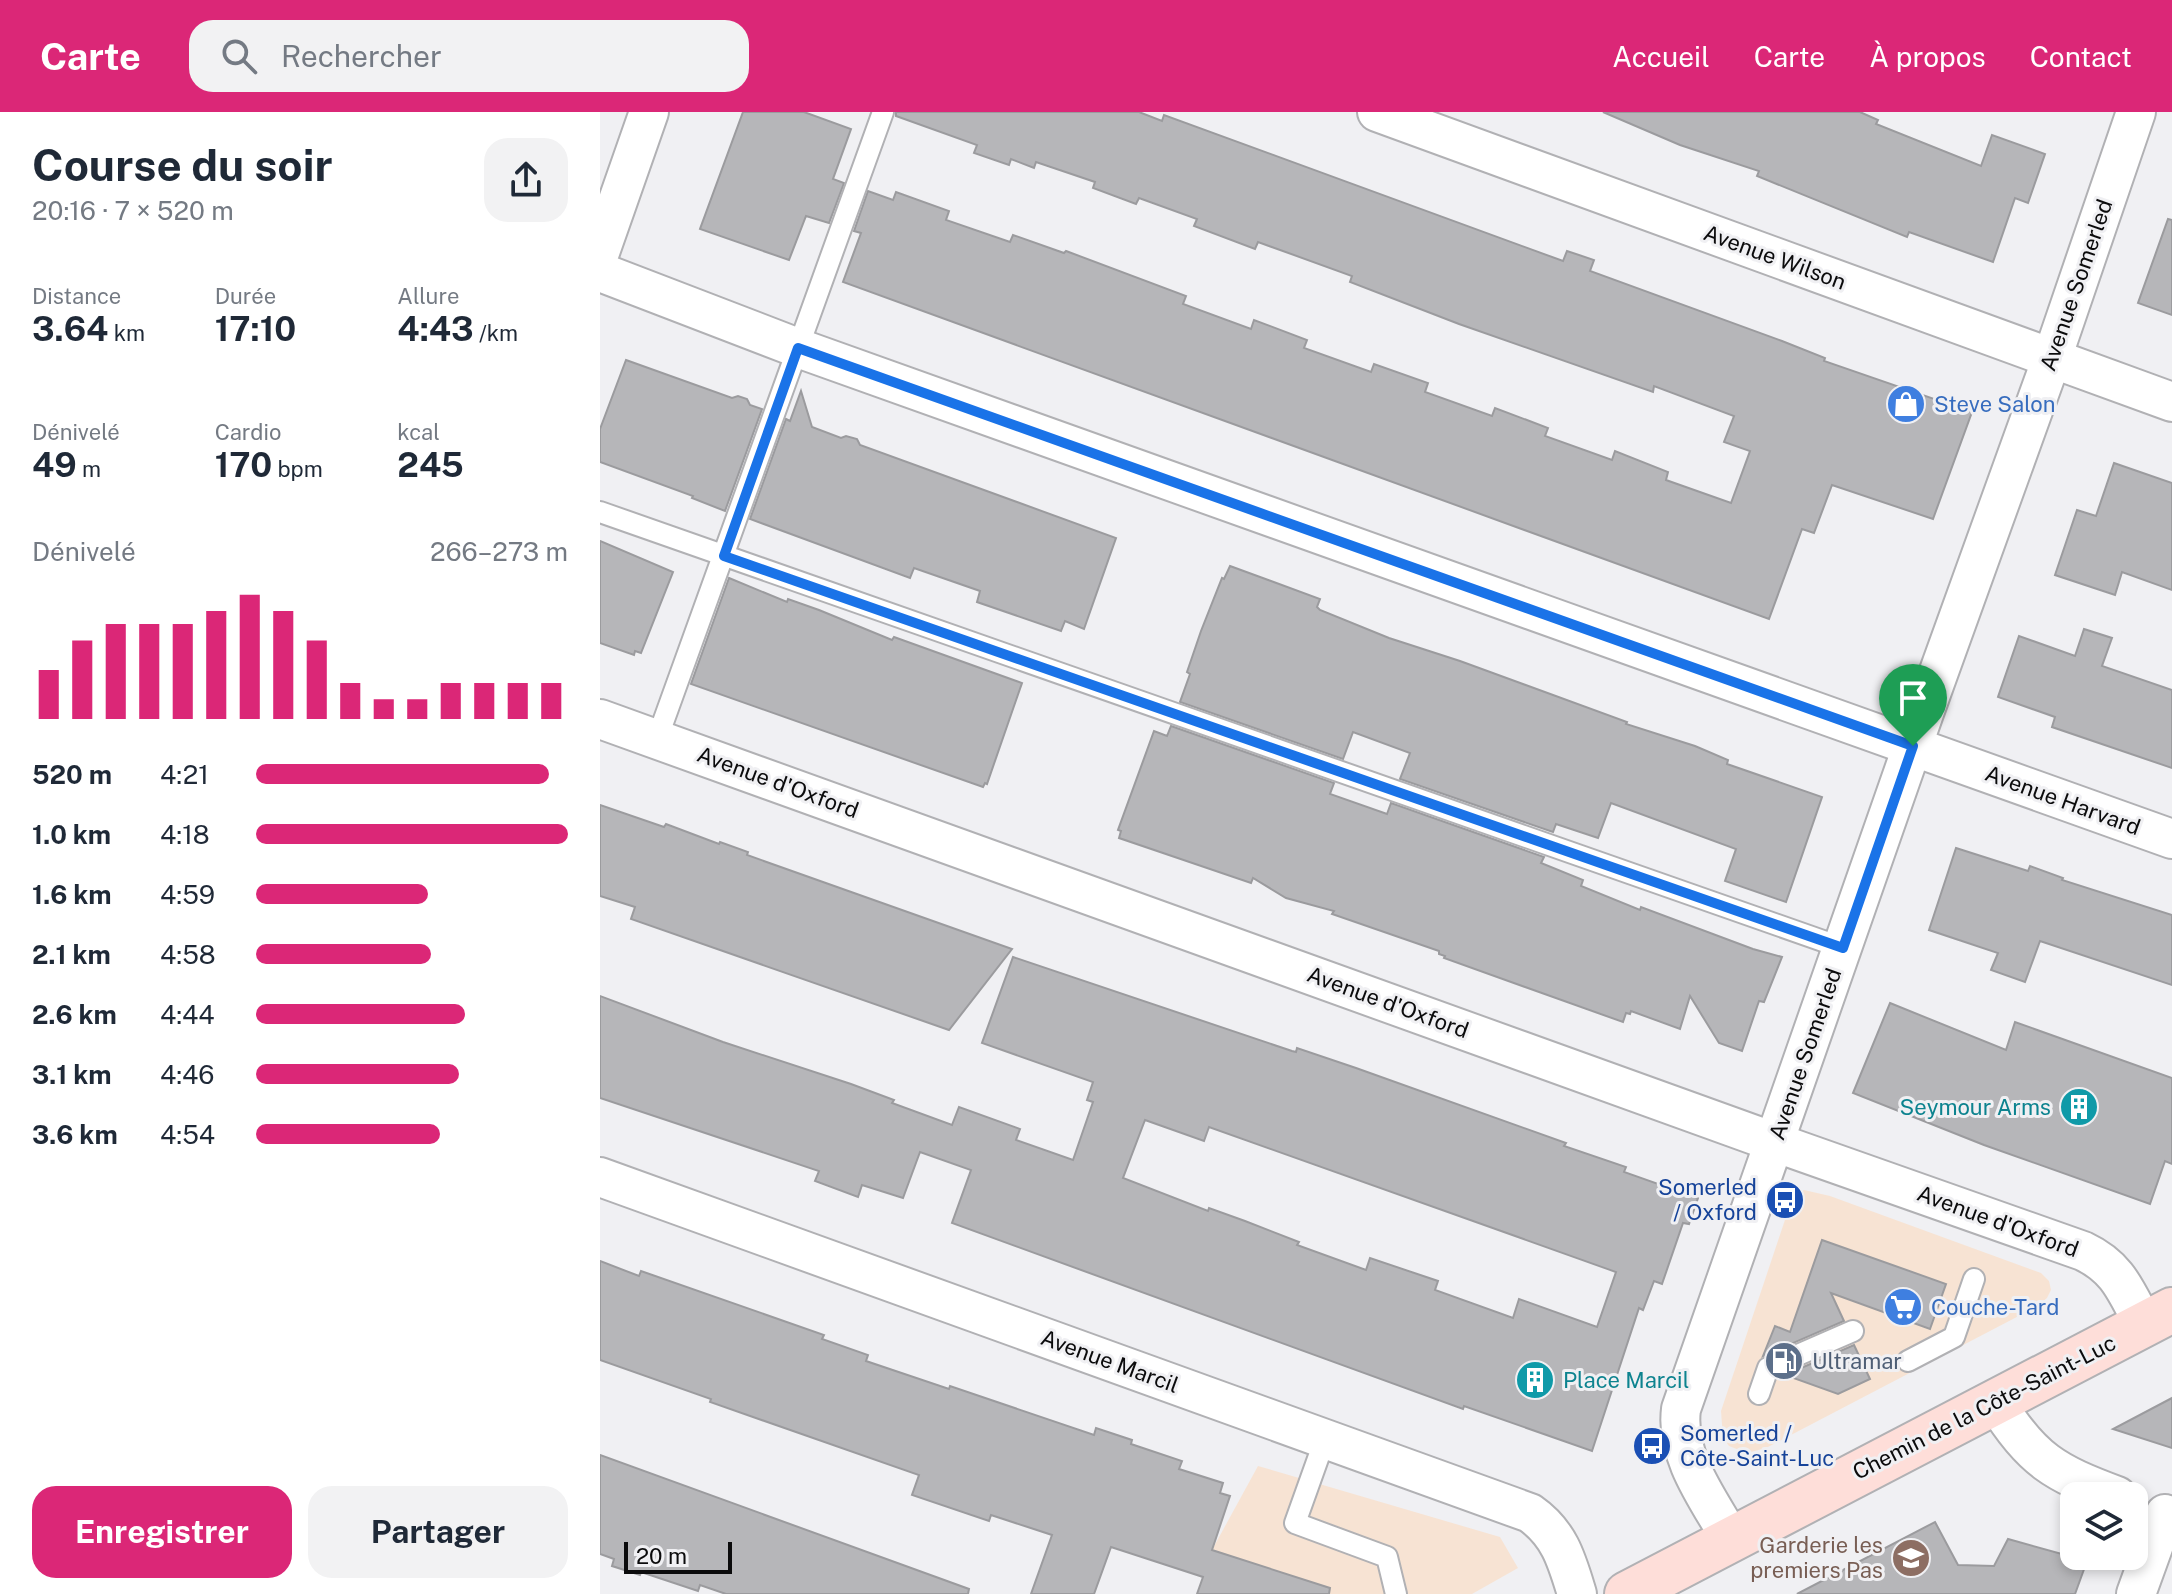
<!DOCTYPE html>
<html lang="fr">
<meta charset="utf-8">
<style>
:root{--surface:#fff;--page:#f2f2f3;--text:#1f2937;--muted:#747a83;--accent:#db2777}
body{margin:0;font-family:"Public Sans",sans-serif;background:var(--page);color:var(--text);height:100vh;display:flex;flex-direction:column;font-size:30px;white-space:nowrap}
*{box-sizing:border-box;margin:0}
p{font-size:26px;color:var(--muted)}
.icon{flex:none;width:44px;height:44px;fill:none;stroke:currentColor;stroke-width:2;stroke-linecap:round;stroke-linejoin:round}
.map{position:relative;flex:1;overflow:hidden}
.panel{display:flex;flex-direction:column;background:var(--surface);width:600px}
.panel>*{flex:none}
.fabs{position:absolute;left:1460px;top:1370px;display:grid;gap:16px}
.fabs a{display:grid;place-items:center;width:88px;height:88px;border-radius:16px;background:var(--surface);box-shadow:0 4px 12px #0003;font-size:40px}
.scale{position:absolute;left:24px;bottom:20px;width:108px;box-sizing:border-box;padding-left:8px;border:4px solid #0b0b0c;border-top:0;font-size:22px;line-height:28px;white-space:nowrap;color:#0b0b0c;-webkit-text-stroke:6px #f0f0f3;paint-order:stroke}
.pin{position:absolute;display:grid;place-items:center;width:68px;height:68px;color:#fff;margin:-82px -34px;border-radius:50% 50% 50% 0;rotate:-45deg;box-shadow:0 0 8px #0007}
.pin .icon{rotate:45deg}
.round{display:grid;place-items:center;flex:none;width:84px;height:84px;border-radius:24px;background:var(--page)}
.overview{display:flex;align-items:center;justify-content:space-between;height:136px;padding:0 32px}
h1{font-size:44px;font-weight:700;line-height:60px}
.figures{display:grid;grid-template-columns:repeat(3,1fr);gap:12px;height:136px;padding:8px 32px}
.figures div{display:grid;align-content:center}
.figures b{font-size:34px;font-weight:700}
.figures small{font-size:22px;font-weight:400}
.figures p{font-size:22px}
.chart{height:224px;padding:16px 32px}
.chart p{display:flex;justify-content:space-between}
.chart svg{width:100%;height:144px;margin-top:8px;stroke:var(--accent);stroke-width:6}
.primary-button{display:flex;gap:16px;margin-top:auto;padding:16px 32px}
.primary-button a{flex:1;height:92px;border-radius:24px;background:var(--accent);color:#fff;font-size:32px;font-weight:700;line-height:92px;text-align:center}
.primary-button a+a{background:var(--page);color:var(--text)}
ul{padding:0 32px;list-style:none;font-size:26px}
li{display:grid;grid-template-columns:128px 96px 1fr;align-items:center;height:60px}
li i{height:20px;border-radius:10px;background:var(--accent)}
header{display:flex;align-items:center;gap:48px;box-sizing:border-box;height:112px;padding:0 40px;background:var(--accent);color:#fff}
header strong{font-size:38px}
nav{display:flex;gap:44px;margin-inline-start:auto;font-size:28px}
.search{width:560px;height:72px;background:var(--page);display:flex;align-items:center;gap:20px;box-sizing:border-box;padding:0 28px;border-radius:24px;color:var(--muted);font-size:30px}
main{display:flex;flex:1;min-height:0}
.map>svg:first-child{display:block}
.commercial{fill:#f7e3d3}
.building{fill:#b6b6b9;stroke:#9b9b9e;stroke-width:2;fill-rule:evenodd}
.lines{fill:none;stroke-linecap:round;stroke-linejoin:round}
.service-casing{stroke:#b1b1b4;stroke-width:24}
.minor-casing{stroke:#b1b1b4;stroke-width:42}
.secondary-casing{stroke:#b1b1b4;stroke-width:48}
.service{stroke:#fff;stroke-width:20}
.minor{stroke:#fff;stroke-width:38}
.secondary{stroke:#feded9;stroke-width:44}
.route-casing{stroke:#fff;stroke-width:16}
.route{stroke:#1a73e8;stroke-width:10}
.labels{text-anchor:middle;stroke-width:6;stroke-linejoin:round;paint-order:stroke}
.street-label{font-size:22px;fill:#0b0b0c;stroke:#f0f0f3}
.shop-label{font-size:22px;fill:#366cbe;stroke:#f0f0f3;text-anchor:start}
.culture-label{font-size:22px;fill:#0d838f;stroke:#f0f0f3;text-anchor:end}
.transit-label{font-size:22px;fill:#164399;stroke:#f0f0f3;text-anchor:end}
.service-label{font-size:22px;fill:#4e5e75;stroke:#f0f0f3;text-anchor:start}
.education-label{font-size:22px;fill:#785e54;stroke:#f0f0f3;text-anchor:end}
</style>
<header>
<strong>Carte</strong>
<div class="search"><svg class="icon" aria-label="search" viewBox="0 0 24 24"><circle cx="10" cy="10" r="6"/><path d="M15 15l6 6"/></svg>Rechercher</div>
<nav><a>Accueil</a><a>Carte</a><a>À propos</a><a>Contact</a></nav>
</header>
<main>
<section class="panel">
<div class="overview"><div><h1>Course du soir</h1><p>20:16 · 7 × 520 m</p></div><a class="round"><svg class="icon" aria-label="share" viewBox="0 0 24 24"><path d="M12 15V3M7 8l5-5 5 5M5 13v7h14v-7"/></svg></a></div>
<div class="figures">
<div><p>Distance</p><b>3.64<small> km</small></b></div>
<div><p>Durée</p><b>17:10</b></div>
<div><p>Allure</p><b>4:43<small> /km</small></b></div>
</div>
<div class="figures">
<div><p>Dénivelé</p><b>49<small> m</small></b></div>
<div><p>Cardio</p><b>170<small> bpm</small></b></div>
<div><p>kcal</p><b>245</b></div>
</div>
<div class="chart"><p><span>Dénivelé</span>266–273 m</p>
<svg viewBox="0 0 160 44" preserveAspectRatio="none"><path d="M5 44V29M15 44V20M25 44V15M35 44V15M45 44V15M55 44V11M65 44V6M75 44V11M85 44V20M95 44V33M105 44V38M115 44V38M125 44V33M135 44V33M145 44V33M155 44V33"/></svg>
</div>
<ul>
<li><b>520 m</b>4:21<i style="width:94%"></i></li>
<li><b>1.0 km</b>4:18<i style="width:100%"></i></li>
<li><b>1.6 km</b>4:59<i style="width:55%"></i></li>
<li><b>2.1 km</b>4:58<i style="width:56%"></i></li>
<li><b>2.6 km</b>4:44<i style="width:67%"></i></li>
<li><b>3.1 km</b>4:46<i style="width:65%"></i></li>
<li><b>3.6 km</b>4:54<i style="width:59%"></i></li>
</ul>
<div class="primary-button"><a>Enregistrer</a><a>Partager</a></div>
</section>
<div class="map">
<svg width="1572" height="1482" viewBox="0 0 1572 1482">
<rect width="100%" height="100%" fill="#f0f0f3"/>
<g class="commercial">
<polygon points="1204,1078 1230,1084 1441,1161 1449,1169 1451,1178 1447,1186 1438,1194 1166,1336 1147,1341 1129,1334 1123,1326 1121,1299 1191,1090 1195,1083"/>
<polygon points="658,1354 900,1425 918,1456 872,1482 597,1482 612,1438"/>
</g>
<g class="building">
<polygon points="143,0 204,0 251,17 233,67 244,71 229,111 206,104 189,148 100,117"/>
<polygon points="296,0 539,0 562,9 564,3 963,149 967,139 994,148 990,159 1182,229 1225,246 1224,249 1372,300 1333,407 1232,373 1214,421 1202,417 1169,507 243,170 261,121 254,119 268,79 293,88 296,80 349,99 346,108 410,130 413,123 464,141 466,139 586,184 583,192 651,217 654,208 707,228 704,236 771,260 774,252 828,271 825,280 892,304 895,296 948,316 945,324 1012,348 1015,339 1068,360 1066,368 1131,391 1150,339 1124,330 1134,304 1054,274 1053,280 859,212 750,170 752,164 658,130 655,137 594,114 597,107 539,86 536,92 493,76 495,70 436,50 434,56 411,47 409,53 374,41 377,33 296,4"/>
<polygon points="1003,0 1260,0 1278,8 1276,12 1381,54 1392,23 1445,42 1428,91 1415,86 1393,150 1309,120 1307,125 1157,64 1159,59 1080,33"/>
<polygon points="1568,107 1572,108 1572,203 1538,191"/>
<polygon points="26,248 132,286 138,284 147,287 150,293 162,297 125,399 92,386 93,384 0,350 0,317"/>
<polygon points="201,279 212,315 241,326 246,324 257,327 260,333 516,426 484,517 465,509 461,519 377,490 380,479 314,456 310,466 150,407 186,307 190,309"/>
<polygon points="1514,351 1572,371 1572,478 1522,460 1515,483 1455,463 1477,398 1496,404"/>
<polygon points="0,429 73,460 41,541 35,539 34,543 0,531"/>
<polygon points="630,454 720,487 717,495 720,498 789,526 860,549 1027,610 1026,612 1095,634 1128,648 1127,652 1222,685 1186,790 1125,769 1136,737 1011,691 998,726 956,712 953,720 800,667 810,641 753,620 743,647 580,590 590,562 587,560 601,519 622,466 624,467"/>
<polygon points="129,466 187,490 188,487 219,498 292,528 294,525 422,571 387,672 385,671 383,675 91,572"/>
<polygon points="1484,517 1512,526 1502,554 1572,578 1572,656 1452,615 1455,605 1398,585 1419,524 1475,544"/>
<polygon points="571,614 734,671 730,682 787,702 791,691 944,745 941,751 983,768 981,774 1040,798 1041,795 1153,837 1182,845 1164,890 1159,889 1142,939 1119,931 1090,884 1080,917 1031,899 1030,902 1026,901 1023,910 844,846 845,844 839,842 839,839 732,802 734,799 686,786 653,766 651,771 519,726 521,719 518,718 554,619 567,624"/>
<polygon points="0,693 64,715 66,712 119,732 120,730 148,740 147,743 412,837 349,918 31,807 35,795 0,784"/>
<polygon points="1356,736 1428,759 1430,754 1463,766 1462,768 1572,803 1572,873 1440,829 1425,870 1391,858 1398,841 1329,818"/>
<path d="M413,845L692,939L696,940L697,936L756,956L966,1031L964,1034L1026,1055L1024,1060L1098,1086L1089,1112L1083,1111L1062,1172L1054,1169L1043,1198L1039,1196L992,1339L864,1294L863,1297L352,1111L371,1058L320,1040L303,1086L262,1073L258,1085L215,1069L219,1059L0,986V884L123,930L251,972L294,988L292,991L352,1013L359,995L420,1017L416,1028L473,1048L493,990L487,988L493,970L382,931ZM545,1008L604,1029L609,1015L1016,1160L997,1215L919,1187L913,1206L835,1178L838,1169L770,1146L766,1158L697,1133L699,1130L645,1109L609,1096L608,1099L523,1066Z"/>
<polygon points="1290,891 1406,938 1415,910 1572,966 1572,1052 1565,1049 1550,1092 1384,1033 1253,981"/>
<polygon points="1222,1128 1346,1172 1330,1217 1231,1181 1244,1209 1163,1244 1175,1214 1190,1220"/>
<polygon points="0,1149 39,1164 41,1159 224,1223 222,1227 268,1243 266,1249 349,1277 350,1274 494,1323 496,1316 532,1328 531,1332 582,1349 579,1357 623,1371 620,1381 630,1384 612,1438 730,1476 729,1482 597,1482 603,1465 511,1435 494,1482 431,1482 452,1423 391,1403 389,1409 312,1383 319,1363 110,1290 111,1287 0,1248"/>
<polygon points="1254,1233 1270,1267 1238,1282 1185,1263"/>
<polygon points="1572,1286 1572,1336 1513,1317"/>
<polygon points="0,1343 369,1477 368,1482 126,1482 100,1473 98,1479 41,1460 40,1463 12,1454 14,1447 0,1442"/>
<polygon points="1335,1410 1358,1453 1394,1454 1408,1427 1487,1449 1475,1482 1197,1482"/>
</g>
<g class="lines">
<g class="service-casing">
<g id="service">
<polyline points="0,400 1243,836"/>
<polyline points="57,627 283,0"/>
<polyline points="1308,1249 1354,1225 1374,1167"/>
<polyline points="1159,1282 1168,1256 1253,1219"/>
<polyline points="725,1327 695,1411 787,1445 796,1482"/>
</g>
</g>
<g class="minor-casing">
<g id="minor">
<polyline points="777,0 1572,290"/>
<polyline points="0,140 49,0"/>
<polyline points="0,160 198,236 1572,727"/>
<path d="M0,607L1174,1030L1483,1139C1519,1156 1526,1180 1544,1213"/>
<path d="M0,1065L930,1401C960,1422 967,1449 977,1482"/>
<path d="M1396,1290C1431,1348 1455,1361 1517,1384"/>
<path d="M1131,1427C1109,1388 1075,1345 1081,1297L1324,601L1452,246L1536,0"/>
<polyline points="1536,1482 1565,1402"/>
</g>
</g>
<g class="secondary-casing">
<polyline id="secondary" points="1027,1482 1572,1198"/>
</g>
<use href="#service" class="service"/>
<use href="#minor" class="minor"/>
<use href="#secondary" class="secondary"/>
</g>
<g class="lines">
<g class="route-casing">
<polygon id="route" points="198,236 1313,634 1243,836 124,444"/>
</g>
<use href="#route" class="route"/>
</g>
<defs>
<g id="shop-disc" transform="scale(2)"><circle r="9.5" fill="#3f7fe0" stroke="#f0f0f3"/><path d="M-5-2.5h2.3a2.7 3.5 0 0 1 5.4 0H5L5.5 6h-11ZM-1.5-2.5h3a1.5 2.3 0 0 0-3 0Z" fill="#fff"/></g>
<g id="building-disc" transform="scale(2)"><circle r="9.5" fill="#0f9aa8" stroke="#f0f0f3"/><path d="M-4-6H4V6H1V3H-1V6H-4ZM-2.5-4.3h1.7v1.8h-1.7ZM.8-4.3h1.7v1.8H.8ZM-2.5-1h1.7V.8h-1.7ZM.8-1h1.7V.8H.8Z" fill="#fff"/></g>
<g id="bus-disc" transform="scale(2)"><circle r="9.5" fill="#1a4fb4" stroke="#f0f0f3"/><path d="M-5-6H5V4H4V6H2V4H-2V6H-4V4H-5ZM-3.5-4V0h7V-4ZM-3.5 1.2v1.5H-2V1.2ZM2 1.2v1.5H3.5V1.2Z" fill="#fff"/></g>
<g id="supermarket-disc" transform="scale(2)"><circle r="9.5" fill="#3f7fe0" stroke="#f0f0f3"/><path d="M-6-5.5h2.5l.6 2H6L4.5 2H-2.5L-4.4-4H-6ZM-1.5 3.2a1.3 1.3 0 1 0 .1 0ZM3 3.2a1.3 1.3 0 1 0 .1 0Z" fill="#fff"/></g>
<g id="fuel-disc" transform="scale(2)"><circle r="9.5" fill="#5c6f8a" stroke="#f0f0f3"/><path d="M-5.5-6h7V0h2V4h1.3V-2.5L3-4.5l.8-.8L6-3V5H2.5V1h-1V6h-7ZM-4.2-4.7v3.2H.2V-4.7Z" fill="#fff"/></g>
<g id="school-disc" transform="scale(2)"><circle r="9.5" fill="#8d6e63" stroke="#f0f0f3"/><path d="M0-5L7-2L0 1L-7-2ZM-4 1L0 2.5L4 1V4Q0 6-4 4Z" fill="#fff"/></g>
</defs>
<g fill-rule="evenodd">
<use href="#shop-disc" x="1306" y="292"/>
<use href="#building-disc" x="1479" y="995"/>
<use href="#bus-disc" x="1185" y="1088"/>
<use href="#supermarket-disc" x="1303" y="1195"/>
<use href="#fuel-disc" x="1184" y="1249"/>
<use href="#building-disc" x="935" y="1268"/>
<use href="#bus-disc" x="1052" y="1334"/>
<use href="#school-disc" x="1311" y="1446"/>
</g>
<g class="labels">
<g class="street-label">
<text transform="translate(1175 145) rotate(20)" y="8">Avenue Wilson</text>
<text transform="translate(1476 173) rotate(-71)" y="8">Avenue Somerled</text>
<text transform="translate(178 670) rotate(20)" y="8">Avenue d'Oxford</text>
<text transform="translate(1463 688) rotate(20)" y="8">Avenue Harvard</text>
<text transform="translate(788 890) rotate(20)" y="8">Avenue d'Oxford</text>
<text transform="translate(1205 942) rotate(-71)" y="8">Avenue Somerled</text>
<text transform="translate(1398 1109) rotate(20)" y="8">Avenue d'Oxford</text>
<text transform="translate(510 1249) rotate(20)" y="8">Avenue Marcil</text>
<text transform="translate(1384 1295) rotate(-27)" y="8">Chemin de la Côte-Saint-Luc</text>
</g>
<g class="shop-label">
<text x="1334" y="300">Steve Salon</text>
<text x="1331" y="1203">Couche-Tard</text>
</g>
<g class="culture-label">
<text x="1451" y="1003">Seymour Arms</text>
<text x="963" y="1276" text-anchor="start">Place Marcil</text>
</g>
<g class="transit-label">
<text x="1157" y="1083">Somerled<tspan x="1157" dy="25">/ Oxford</tspan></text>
<text x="1080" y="1329" text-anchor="start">Somerled /<tspan x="1080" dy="25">Côte-Saint-Luc</tspan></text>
</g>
<g class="service-label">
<text x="1212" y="1257">Ultramar</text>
</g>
<g class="education-label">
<text x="1283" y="1441">Garderie les<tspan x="1283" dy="25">premiers Pas</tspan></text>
</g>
</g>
</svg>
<div class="fabs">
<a><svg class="icon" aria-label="layers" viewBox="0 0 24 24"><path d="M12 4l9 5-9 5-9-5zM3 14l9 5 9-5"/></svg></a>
</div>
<div class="scale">20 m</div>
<div class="pin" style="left:1313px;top:634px;background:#1e9e55"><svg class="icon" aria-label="arrive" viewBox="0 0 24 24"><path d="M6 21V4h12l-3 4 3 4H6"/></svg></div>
</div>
</main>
